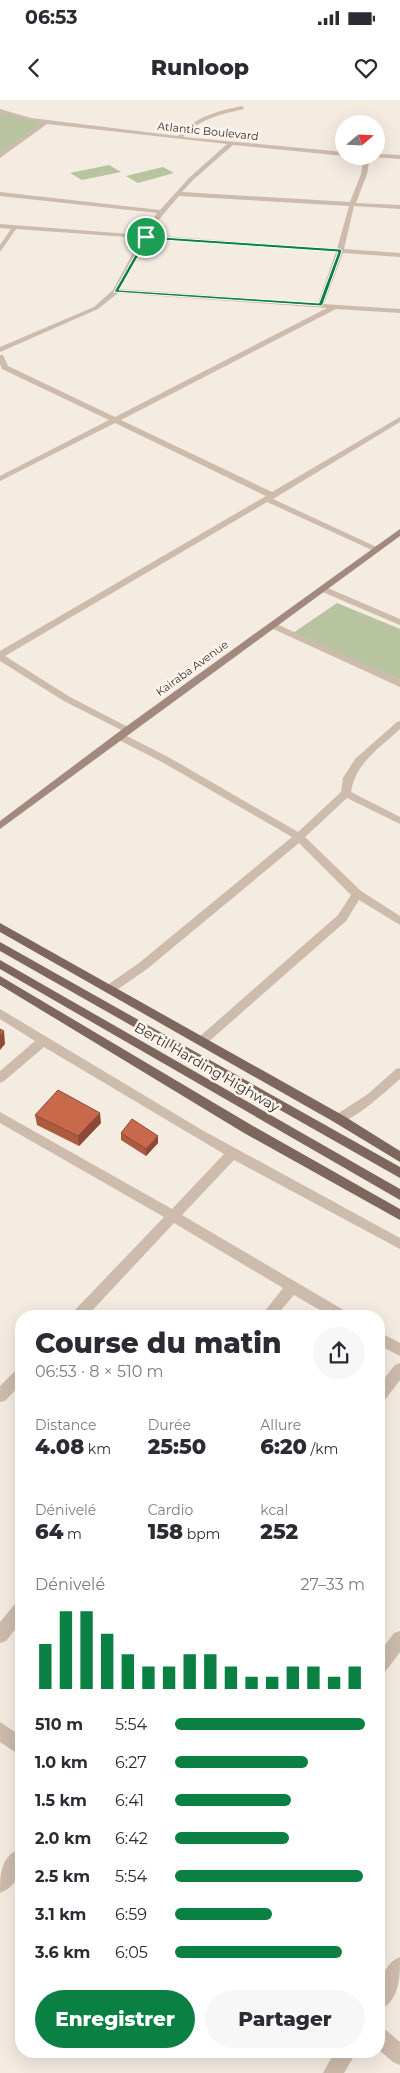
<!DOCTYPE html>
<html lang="fr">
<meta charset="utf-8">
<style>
:root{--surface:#fff;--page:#f7f7f7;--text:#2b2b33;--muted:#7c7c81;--accent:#0b8043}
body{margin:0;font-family:Montserrat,sans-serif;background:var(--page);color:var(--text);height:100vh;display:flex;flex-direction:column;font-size:19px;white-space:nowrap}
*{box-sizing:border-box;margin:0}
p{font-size:16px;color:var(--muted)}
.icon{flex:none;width:28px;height:28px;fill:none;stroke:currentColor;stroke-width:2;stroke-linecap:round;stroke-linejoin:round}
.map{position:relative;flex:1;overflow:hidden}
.panel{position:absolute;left:15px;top:1210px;width:370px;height:748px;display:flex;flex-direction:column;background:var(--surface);border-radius:20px;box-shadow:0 5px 20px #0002}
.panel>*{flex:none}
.needle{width:32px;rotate:71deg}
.buttons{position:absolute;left:335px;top:15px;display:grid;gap:10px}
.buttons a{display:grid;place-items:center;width:50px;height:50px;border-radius:50%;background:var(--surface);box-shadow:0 5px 20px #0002;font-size:25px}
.pin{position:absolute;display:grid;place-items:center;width:42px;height:42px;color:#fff;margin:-21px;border:2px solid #fff;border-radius:50%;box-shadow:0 1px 5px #0007}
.round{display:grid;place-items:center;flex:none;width:52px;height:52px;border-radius:26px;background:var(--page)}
.head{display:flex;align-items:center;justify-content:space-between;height:85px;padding:0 20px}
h1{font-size:28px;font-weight:800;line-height:38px}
.stats{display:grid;grid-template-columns:repeat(3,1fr);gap:8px;height:85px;padding:5px 20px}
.stats div{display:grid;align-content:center}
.stats b{font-size:21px;font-weight:800}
.stats small{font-size:14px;font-weight:400}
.stats p{font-size:14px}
.chart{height:140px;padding:10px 20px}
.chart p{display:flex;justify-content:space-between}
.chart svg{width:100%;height:90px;margin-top:5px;stroke:var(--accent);stroke-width:6}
.cta{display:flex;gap:10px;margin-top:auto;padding:10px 20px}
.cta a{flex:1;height:58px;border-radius:30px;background:var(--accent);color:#fff;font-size:20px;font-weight:800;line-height:58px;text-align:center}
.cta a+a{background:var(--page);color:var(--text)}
ul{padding:0 20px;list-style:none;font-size:16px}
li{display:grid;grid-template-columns:80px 60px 1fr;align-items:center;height:38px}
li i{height:12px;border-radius:6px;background:var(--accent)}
.status{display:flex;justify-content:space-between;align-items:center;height:35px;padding:0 25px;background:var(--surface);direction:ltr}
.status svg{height:14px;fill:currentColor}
header{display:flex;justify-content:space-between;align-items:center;height:65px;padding:0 20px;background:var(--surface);font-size:22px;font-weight:800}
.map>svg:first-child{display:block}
.green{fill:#b8c4a0}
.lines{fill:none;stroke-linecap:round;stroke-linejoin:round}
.street{fill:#cdbbac;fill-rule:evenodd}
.secondary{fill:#a18a7d;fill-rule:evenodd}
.primary{fill:#7d675c;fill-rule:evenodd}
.wall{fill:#ac5a40}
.shaded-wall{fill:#8c4a34}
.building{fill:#c8694b;stroke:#8c4a34}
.route{fill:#0b8043;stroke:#fff;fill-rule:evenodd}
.labels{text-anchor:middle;stroke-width:5;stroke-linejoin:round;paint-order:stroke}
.far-street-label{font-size:11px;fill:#3b302b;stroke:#fbf5ee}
.street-label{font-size:14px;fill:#3b302b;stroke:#fbf5ee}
</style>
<div class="status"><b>06:53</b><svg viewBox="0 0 49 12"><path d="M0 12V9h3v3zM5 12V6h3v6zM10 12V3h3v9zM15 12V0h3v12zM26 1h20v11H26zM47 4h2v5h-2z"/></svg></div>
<header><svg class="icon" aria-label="back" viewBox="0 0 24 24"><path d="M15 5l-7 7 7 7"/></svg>Runloop<svg class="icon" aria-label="heart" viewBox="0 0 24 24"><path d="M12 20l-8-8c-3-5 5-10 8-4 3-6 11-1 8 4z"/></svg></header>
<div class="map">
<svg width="400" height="1973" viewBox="0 0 400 1973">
<rect width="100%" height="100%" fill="#f4ebe1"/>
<g class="green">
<polygon points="0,11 46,22 0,56"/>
<polygon points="109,65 121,72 82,80 70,73"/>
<polygon points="163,67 174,73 138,83 126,76"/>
<polygon points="337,503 400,529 400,580 293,533"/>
</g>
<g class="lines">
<g class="street">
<path d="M242,6L244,9C221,14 199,19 183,37L344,52V56L233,45L193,80L182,92L350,102L361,74L364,56H370L367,74L356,103L400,105V109L354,106L344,149L400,153V157L343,153L324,204L400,209V213L336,209L121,320L272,392L400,317V322L273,399L381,449L374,451L267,402L5,556L70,597L130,628L132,630L127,633L64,601L0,561V551L266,396L115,323L0,381V376L109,320L2,269L0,264V255H3L8,266L115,317L327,208L118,193L98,209L0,252V247L94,207L113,190L141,138L16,129L0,152V145L11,129L0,128V124L143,135L157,113L0,96V92L160,110L189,78L227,44L47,24L0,58V53L41,23L0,13V9L31,18L178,36C195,17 217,11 242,6ZM179,96L349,106L337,149L149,135L156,123ZM147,139L336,152L318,203L120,189Z"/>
<polygon points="376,54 400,55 400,59 374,57"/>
<polygon points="323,486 400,519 400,525 320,491 319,489"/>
<polygon points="272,522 400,580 400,587 269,527 267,525"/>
<path d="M400,621V629C380,648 355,663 351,692L400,717V724L347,698L305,737L361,791L400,816V825L359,800L346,821L206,944H198L196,941L198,938L338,815L351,795L299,743L147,869L114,892H106L104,889L106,886L139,863L292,737L162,662L115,638V634H123L170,658L298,732L341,692L343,678L355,659L397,622Z"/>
<polygon points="0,909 202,1030 400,1138 400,1149 234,1060 182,1115 347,1212 349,1216 330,1216 294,1195 276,1216 261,1216 283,1188 174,1123 87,1216 71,1216 73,1212 164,1117 0,1023 0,1012 172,1109 224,1054 44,947 4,981 0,983 0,971 35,941 0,919"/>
<path d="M400,968V979C388,989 349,1027 334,1022L333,1019L334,1016L368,994L396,969Z"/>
<polygon points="379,1232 400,1243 400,1256 379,1245"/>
<polygon points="400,1263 400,1280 384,1301 379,1302 379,1285 395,1265"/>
<polygon points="21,1268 21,1284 5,1301 0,1302 0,1286 16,1270"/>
<polygon points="21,1502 21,1522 6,1541 0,1543 0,1522 15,1504"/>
<polygon points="400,1531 400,1552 385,1572 379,1574 379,1553 394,1533"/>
<polygon points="0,1622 21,1636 21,1656 0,1642"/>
<path d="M21,1748C22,1766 20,1785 0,1793C0,1774 0,1757 21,1748Z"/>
<path d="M400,1857C400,1876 400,1901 379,1910C378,1891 380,1865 400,1857Z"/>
<polygon points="379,1927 386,1930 400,1942 400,1965 393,1962 379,1950"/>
<polygon points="335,1951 357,1951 344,1973 323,1973"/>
</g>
<polygon class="secondary" points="400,429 400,436 0,729 0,721 124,628"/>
<g class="primary">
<polygon points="0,823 344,1016 400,1051 400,1062 334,1022 0,832"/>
<polygon points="0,842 400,1067 400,1078 0,851"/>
<polygon points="0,860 400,1089 400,1100 0,869"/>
<polygon points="0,876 253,1026 400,1109 400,1120 244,1033 0,885"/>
</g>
</g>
<g class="wall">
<polygon points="35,1015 101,1023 79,1046 37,1025"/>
<polygon points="121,1033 158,1036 158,1043 146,1056 121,1040"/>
</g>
<g class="shaded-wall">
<polygon points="4,931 5,944 0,950 0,936"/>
<polygon points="100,1013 101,1023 79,1046 78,1036"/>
<polygon points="158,1036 158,1043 146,1056 146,1049"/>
</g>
<g class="building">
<polygon points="0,929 4,931 0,936"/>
<polygon points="58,990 100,1013 78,1036 35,1015"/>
<polygon points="132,1019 158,1036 146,1049 121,1033"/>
</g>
<path class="route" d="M146,136L340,149L342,151L323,204L321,206L114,192ZM148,139L338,152L319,203L119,190Z"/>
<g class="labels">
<g class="far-street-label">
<text transform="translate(208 31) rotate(6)" y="4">Atlantic Boulevard</text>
<text transform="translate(192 568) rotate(-36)" y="4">Kairaba Avenue</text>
</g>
<g class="street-label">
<text transform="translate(207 967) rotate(30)" y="5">Bertil Harding Highway</text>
</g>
</g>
</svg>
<div class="buttons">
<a><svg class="needle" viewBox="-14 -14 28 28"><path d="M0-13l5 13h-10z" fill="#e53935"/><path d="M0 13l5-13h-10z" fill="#7c7c81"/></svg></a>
</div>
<div class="pin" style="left:146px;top:137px;background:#1e9e55"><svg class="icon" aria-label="arrive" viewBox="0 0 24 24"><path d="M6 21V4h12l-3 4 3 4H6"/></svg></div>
<section class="panel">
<div class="head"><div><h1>Course du matin</h1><p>06:53 · 8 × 510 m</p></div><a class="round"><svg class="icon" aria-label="share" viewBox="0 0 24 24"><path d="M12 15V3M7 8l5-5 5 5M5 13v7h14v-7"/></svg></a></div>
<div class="stats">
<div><p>Distance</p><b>4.08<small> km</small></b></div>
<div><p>Durée</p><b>25:50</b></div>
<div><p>Allure</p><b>6:20<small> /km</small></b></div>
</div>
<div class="stats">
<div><p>Dénivelé</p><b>64<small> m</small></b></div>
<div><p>Cardio</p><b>158<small> bpm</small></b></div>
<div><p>kcal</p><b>252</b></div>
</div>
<div class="chart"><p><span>Dénivelé</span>27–33 m</p>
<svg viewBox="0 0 160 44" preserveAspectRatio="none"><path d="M5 44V22M15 44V6M25 44V6M35 44V17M45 44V27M55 44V33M65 44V33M75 44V27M85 44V27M95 44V33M105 44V38M115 44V38M125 44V33M135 44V33M145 44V38M155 44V33"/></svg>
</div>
<ul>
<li><b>510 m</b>5:54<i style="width:100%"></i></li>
<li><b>1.0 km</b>6:27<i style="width:70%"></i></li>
<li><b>1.5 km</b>6:41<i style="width:61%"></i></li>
<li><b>2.0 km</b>6:42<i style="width:60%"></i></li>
<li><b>2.5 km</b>5:54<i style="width:99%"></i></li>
<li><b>3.1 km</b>6:59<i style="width:51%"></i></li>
<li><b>3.6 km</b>6:05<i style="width:88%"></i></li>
</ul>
<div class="cta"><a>Enregistrer</a><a>Partager</a></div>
</section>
</div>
